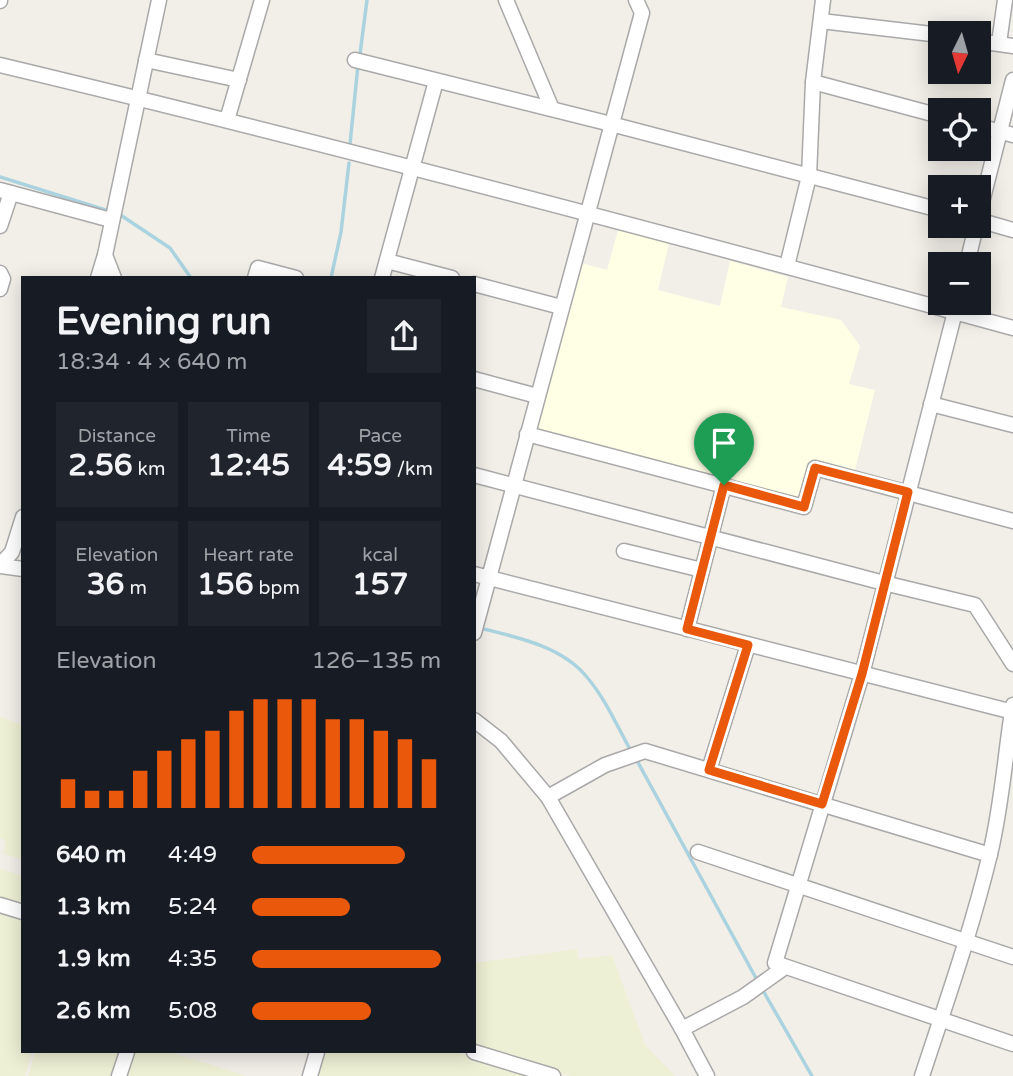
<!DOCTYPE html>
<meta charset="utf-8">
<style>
:root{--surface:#171b24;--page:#20242c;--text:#f1f3f6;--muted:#9ea1a6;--accent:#ea580c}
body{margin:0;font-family:"Varela Round",sans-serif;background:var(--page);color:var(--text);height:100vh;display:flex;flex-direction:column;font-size:26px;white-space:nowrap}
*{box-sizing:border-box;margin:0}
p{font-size:23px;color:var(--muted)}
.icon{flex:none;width:38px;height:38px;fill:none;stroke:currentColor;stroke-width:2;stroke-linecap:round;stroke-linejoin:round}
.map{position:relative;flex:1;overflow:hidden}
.panel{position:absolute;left:21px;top:276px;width:455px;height:777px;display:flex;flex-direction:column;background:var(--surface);border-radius:0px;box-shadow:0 4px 18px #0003}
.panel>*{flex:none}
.needle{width:46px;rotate:185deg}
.buttons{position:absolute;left:928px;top:21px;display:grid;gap:14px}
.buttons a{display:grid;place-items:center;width:63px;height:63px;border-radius:0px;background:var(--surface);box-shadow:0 4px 18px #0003;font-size:35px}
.pin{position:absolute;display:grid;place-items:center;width:60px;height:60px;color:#fff;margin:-72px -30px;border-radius:50% 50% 50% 0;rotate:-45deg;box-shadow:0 0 7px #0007}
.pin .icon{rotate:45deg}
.round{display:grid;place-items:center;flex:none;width:74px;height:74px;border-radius:0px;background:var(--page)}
.summary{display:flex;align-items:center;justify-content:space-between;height:119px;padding:0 35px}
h1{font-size:38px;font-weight:800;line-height:52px}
.stats{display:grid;grid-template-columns:repeat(3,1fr);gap:10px;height:119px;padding:7px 35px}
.stats div{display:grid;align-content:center;border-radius:0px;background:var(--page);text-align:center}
.stats b{font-size:30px;font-weight:800}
.stats small{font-size:19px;font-weight:400}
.stats p{font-size:19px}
.chart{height:196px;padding:14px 35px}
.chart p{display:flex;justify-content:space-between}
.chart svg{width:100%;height:126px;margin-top:7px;stroke:var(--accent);stroke-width:6}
ul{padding:0 35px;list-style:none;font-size:23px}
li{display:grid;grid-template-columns:112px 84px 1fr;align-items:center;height:52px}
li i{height:18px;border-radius:9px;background:var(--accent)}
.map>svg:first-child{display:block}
.education{fill:#ffffe5}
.farmland{fill:#eef0d5}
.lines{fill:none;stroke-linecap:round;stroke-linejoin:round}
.stream{stroke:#aad3df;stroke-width:3.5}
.minor-casing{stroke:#a9a9a9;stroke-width:17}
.minor{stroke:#fff;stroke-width:14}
.route-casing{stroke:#fff;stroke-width:14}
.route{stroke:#ea580c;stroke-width:9}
</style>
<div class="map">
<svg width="1013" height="1076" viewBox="0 0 1013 1076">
<rect width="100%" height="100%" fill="#f2efe9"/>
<polygon class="education" points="618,230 669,243 658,290 720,306 730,261 788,277 781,307 841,320 860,346 849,384 875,390 854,474 813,463 803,499 538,430 537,427 581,263 607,270"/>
<g class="farmland">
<polygon points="0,717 23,725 23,860 3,854 6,841 0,838"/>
<polygon points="0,869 23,876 23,907 0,900"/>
<polygon points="0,910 23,917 23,1052 32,1052 25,1076 0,1076"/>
<polygon points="577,949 578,959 612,955 645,1045 675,1076 570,1076 474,1047 474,963"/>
<polygon points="35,1052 124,1052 116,1076 28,1076"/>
<polygon points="129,1052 170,1052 247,1076 122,1076"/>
<polygon points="326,1052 456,1052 534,1076 318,1076"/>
</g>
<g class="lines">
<g class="stream">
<polyline points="360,54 367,0"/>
<polyline points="350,144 358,65"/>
<polyline points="0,177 112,212"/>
<polyline points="119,214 170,248 191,278"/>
<polyline points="331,278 341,232 349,163"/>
<path d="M480,628C516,637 561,646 586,676C605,698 617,726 631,751"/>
<polyline points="635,757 757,980"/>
<polyline points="761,987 812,1076"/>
</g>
<g class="minor-casing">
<g id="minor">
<polyline points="506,0 552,109"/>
<polyline points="0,1 0,0"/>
<polyline points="821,21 940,35"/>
<polyline points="978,41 1013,46"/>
<polyline points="999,43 1005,0"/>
<polyline points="146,60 239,80"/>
<polyline points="355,60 611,124 940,210"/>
<path d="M0,65C339,146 677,236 1013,328"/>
<polyline points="813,82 940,116"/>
<polyline points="227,120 262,0"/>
<polyline points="978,126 1013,135"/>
<polyline points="0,190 111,220"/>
<polyline points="978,218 1013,80"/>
<polyline points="978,220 1013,230"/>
<polyline points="0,226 11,193"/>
<polyline points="105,255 114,278"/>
<polyline points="387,261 452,278"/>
<polyline points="967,264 976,226"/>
<polyline points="787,266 809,176 813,82 823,0"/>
<polyline points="0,273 3,279 0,289"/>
<polyline points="98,278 105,255 159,0"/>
<polyline points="255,278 258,268 296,278"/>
<polyline points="382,278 436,81"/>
<polyline points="474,284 561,307"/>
<polyline points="957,304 862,674 775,963 1013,1044"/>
<polyline points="474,379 537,396"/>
<polyline points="931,404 1013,425"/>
<polyline points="527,434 804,507 815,468 1013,521"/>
<polyline points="474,475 884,583 975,605 1013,664"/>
<polyline points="624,551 702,570"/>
<polyline points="0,565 12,552 23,517"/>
<polyline points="0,566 23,569"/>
<polyline points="474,574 1013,712"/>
<polyline points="687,629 724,485"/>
<polyline points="474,633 642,13 636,0"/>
<polyline points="474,720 501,741 548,797 682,1029 707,1076"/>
<polyline points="709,770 748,645"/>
<polyline points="548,797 605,765 645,751 990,855"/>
<polyline points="698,852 1013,957"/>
<polyline points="0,905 23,912"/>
<polyline points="682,1029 743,997 785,967"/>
<polyline points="474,1052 553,1076"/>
<polyline points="119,1076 127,1052"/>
<polyline points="310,1076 317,1052"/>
<path d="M922,1076C946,1003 972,929 990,854C1002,805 1005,755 1013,705"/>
</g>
</g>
<use href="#minor" class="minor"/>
</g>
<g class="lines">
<g class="route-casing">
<polygon id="route" points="815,468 908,492 862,674 822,804 709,770 748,645 687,629 724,485 804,507"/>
</g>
<use href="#route" class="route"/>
</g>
</svg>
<div class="buttons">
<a><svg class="needle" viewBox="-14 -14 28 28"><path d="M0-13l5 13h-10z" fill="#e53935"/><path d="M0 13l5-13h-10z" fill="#9ea1a6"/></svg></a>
<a><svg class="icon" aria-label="locate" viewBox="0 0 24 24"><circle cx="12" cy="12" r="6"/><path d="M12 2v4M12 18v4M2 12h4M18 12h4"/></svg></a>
<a>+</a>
<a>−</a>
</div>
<div class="pin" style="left:724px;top:485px;background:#1e9e55"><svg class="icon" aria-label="arrive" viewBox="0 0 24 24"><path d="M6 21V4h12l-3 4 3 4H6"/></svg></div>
<section class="panel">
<div class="summary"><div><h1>Evening run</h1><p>18:34 · 4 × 640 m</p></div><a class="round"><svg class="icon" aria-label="share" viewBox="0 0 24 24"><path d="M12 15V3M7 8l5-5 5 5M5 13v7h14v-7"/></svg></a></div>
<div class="stats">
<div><p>Distance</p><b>2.56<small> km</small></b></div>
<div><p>Time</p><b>12:45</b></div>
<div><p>Pace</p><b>4:59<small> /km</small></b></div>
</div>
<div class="stats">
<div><p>Elevation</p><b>36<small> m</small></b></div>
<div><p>Heart rate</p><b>156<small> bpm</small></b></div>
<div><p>kcal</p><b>157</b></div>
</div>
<div class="chart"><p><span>Elevation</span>126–135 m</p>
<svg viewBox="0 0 160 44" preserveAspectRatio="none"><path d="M5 44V34M15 44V38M25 44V38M35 44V31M45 44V24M55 44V20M65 44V17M75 44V10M85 44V6M95 44V6M105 44V6M115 44V13M125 44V13M135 44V17M145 44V20M155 44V27"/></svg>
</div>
<ul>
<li><b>640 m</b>4:49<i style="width:81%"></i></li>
<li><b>1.3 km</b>5:24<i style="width:52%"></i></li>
<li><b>1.9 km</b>4:35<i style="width:100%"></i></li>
<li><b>2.6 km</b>5:08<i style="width:63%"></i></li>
</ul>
</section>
</div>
